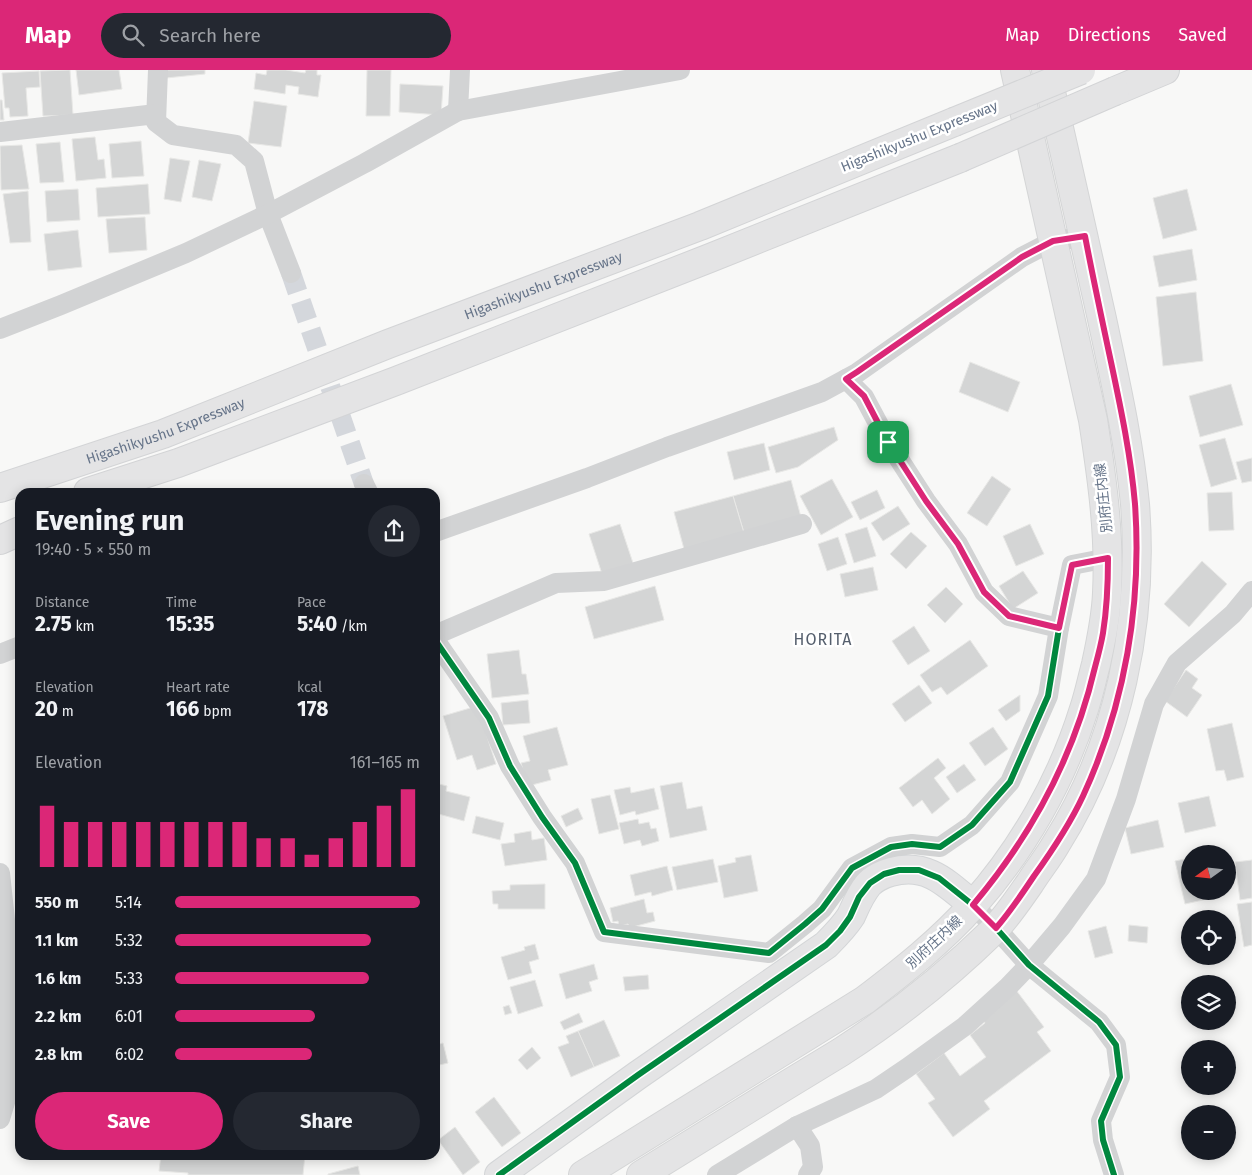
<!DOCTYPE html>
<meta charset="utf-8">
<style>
:root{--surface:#171b24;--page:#242831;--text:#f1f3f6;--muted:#9ea1a6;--accent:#db2777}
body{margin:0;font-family:"Fira Sans","Noto Sans JP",sans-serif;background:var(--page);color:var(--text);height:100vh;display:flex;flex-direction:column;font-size:19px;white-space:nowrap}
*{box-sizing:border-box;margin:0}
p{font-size:16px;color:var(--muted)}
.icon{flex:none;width:28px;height:28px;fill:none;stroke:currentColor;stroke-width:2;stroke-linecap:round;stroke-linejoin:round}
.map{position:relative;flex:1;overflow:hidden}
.drawer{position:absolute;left:15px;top:418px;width:425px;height:672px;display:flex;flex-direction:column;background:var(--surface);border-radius:15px;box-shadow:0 2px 12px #0003}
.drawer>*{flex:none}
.needle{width:32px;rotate:255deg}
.controls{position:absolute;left:1181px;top:775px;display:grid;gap:10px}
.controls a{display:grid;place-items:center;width:55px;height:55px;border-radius:50%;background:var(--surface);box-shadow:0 2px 12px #0003;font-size:25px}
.pin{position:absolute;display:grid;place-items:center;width:42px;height:42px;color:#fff;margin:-21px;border-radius:10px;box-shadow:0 2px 8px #0006}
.round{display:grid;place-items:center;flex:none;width:52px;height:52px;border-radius:26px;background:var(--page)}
.head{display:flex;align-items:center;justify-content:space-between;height:85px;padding:0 20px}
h1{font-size:28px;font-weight:700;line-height:38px}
.metrics{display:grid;grid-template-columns:repeat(3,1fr);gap:8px;height:85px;padding:5px 20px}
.metrics div{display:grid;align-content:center}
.metrics b{font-size:21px;font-weight:700}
.metrics small{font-size:14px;font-weight:400}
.metrics p{font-size:14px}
.chart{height:140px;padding:10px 20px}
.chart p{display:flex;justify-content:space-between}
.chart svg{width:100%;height:90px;margin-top:5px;stroke:var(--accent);stroke-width:6}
.button{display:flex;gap:10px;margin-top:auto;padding:10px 20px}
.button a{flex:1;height:58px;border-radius:30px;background:var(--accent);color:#fff;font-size:20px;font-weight:700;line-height:58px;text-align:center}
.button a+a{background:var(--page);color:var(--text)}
ul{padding:0 20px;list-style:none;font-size:16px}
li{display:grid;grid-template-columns:80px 60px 1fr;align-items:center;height:38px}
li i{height:12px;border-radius:6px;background:var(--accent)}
header{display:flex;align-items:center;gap:30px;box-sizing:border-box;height:70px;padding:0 25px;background:var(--accent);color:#fff}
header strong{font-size:24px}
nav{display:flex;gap:28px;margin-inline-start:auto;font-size:18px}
.search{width:350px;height:45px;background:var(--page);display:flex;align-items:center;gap:12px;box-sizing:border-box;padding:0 18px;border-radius:28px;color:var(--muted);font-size:19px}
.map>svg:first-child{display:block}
.building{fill:#d4d5d5;stroke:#e8e8e6}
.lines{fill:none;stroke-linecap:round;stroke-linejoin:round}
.street-tunnel{stroke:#d4d7dc;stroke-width:20;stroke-dasharray:20 10;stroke-linecap:butt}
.secondary-casing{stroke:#d3d5d7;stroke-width:30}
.primary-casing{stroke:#d4d5d6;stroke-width:30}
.highway-casing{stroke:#d3d4d6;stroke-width:30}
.street{stroke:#d2d3d4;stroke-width:20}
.secondary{stroke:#e4e4e5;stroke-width:28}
.primary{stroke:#e4e4e5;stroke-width:28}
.highway{stroke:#e4e4e5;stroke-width:28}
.highway-bridge-casing{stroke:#d3d4d6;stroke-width:30;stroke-linecap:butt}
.highway-bridge{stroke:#e4e4e5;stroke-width:28}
.cycleway-casing{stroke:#fff;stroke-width:9}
.cycleway{stroke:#00873e;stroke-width:6}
.route-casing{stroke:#fff;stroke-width:10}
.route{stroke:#db2777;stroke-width:6}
.labels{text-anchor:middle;stroke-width:5;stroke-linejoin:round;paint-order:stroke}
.street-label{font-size:14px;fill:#667489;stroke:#fff}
.quarter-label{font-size:16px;letter-spacing:1px;fill:#555f6d;stroke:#fff}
</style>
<header>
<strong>Map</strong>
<div class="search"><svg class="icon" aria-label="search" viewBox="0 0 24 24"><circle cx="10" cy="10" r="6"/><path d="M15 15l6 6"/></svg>Search here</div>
<nav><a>Map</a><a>Directions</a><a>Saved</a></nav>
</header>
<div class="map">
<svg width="1252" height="1105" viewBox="0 0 1252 1105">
<rect width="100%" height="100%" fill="#f8f8f7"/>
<g class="building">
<polygon points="70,0 73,45 43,46 40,1"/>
<polygon points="76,0 119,0 122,19 79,25"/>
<polygon points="165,0 205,0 205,4 166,8"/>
<polygon points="267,0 286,0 305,3 306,0 317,0 317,5 321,5 318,27 298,24 299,17 286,15 285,24 254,19 256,3 266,5"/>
<polygon points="367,0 391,0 390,46 366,46"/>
<polygon points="39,1 40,17 26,18 28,46 10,47 9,38 5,38 2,3"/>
<polygon points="400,14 443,16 441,45 399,42"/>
<polygon points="0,30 2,30 4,50 0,50"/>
<polygon points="254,31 287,36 281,77 248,73"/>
<polygon points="95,67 98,90 104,89 106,108 76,111 72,69"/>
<polygon points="141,71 144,106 112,108 109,74"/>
<polygon points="60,72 64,112 40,113 36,74"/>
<polygon points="22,75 29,119 1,120 0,76"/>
<polygon points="170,88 190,91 181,132 164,129"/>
<polygon points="199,90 221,94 212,131 192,127"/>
<polygon points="148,114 150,144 98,147 96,118"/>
<polygon points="78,119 80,150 47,152 45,121"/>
<polygon points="1187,119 1197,160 1163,169 1153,128"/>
<polygon points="28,121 31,172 10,173 3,124"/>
<polygon points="145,147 147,180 109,183 106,149"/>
<polygon points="78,160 82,197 48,201 44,164"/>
<polygon points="1192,179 1197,210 1159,217 1153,186"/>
<polygon points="1196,222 1203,291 1163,296 1156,227"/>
<polygon points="970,292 1020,312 1008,342 959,322"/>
<polygon points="1231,314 1243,355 1200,367 1189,326"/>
<polygon points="834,357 838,370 798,397 776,403 768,377"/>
<polygon points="1225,368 1237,409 1211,417 1199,375"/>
<polygon points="764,373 770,400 734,410 727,382"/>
<polygon points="1252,388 1252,411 1242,413 1236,392"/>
<polygon points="992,406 1011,419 987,456 967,443"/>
<polygon points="832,409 853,447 821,465 800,426"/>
<polygon points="791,410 801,447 744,463 733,426"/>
<polygon points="877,420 885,438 860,450 851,432"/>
<polygon points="1232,422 1234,460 1209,461 1207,423"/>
<polygon points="733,426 744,463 684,479 674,442"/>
<polygon points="898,436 910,454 883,471 871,453"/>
<polygon points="620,454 633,493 602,504 589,464"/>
<polygon points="1030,454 1044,484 1016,496 1003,466"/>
<polygon points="867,457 876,486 854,493 845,464"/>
<polygon points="911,462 927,476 906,499 890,484"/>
<polygon points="838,467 847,494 827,501 818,474"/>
<polygon points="1202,491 1227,514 1189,557 1164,534"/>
<polygon points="873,497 878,520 845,527 840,504"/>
<polygon points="1023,501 1038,523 1013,539 999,516"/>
<polygon points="655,516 664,550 594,569 585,537"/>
<polygon points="946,517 963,534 945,553 927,535"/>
<polygon points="914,556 930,581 908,595 892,571"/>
<polygon points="970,570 988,596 947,625 941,617 932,622 920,605"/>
<polygon points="519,580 522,604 526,604 529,624 492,628 487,584"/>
<polygon points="1186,600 1198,609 1192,618 1202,625 1187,647 1165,631"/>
<polygon points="919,615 932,633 905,652 892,634"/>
<polygon points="1020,625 1020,641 1006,651 998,640"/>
<polygon points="528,630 530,653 503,655 501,633"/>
<polygon points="477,636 496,694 477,700 472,685 457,690 443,646"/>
<polygon points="1232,653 1244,707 1227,711 1224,700 1216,701 1207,659"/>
<polygon points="557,657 568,695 548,700 551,710 528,716 521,693 530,691 523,666"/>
<polygon points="993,657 1008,679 985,696 969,673"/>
<polygon points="938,688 946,698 934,708 950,729 932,744 922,730 913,737 899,718"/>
<polygon points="964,694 976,710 957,723 946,707"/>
<polygon points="682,712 687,739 702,736 707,760 670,768 660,716"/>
<polygon points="435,713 447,716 446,721 470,727 464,751 435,743"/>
<polygon points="630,717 631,723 654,718 659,739 636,745 635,741 620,745 614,720"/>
<polygon points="610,725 619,759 599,764 591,729"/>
<polygon points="1209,726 1216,756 1185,763 1178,733"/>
<polygon points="578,738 583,749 566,757 561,746"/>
<polygon points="476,746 504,753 500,770 472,763"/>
<polygon points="638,749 639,754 649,752 651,759 656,758 659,771 642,776 640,770 624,774 619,753"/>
<polygon points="1158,750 1164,777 1131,784 1125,758"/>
<polygon points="531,761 532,770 544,768 547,790 505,796 501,774 515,772 514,764"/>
<polygon points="751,785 758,821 724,828 718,796 736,792 735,788"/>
<polygon points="1190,788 1190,821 1225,821 1225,825 1185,834 1175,791"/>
<polygon points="713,789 718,812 677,820 672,797"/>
<polygon points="1252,790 1252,828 1240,830 1235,792"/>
<polygon points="667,796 673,820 652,826 651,822 635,826 630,805"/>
<polygon points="545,814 545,839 498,839 498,834 493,834 492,821 510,820 510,815"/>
<polygon points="644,829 647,843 653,842 655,851 629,858 628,854 619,856 618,851 613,852 610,838"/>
<polygon points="1252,832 1252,875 1244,877 1237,834"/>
<polygon points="1215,841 1217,849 1190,849 1190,846"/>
<polygon points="1129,855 1148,857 1147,873 1128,871"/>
<polygon points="1106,856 1113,883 1095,888 1088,861"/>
<polygon points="535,874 539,889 529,892 532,903 508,910 501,887 525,880 524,877"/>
<polygon points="594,894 598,909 589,912 592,921 566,929 559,904"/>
<polygon points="648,905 649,919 625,921 623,907"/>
<polygon points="535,910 543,936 518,944 510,917"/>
<polygon points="1016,920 1044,957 1037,962 1051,981 984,1031 990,1039 953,1067 928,1033 935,1029 916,1004 944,983 960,1006 986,987 970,965 985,953 981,947"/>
<polygon points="509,935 512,943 505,945 503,937"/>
<polygon points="579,943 583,952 564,960 560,952"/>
<polygon points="604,950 620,986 594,997 578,961"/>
<polygon points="578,961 594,997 571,1007 558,977 569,973 566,966"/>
<polygon points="443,973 448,993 435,996 435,982 438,982 436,975"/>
<polygon points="532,977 541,988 527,1000 518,990"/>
<polygon points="494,1027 521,1063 502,1077 475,1042"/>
<polygon points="455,1057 480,1092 463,1105 438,1070"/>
<polygon points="161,1085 305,1085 303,1105 188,1105 188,1103 159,1101"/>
<polygon points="358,1096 360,1105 328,1105 328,1104"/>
</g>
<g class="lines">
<polyline class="street-tunnel" points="291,203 364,414"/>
<g class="secondary-casing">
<path id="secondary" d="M499,1105L638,1005L826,875C835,866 844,857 851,846C856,835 860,825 868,815C873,809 883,804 891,802C928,792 947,814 973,835"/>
</g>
<g class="primary-casing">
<g id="primary">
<path d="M583,1105L865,930C903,901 941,871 973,835C1023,779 1062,710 1084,639C1089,624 1092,609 1096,594C1101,571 1106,548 1107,523C1110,465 1102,408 1093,350L1015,0"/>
<path d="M641,1105C685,1078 729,1051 772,1024C795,1010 818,996 841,982C895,947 947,906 993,861C1007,847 1018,830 1030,813C1038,800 1048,788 1056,774C1119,674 1144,551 1135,434C1129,371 1115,310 1102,249C1084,166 1065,83 1046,0"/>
</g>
</g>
<g class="highway-casing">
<g id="highway">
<polyline points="1115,21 1165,0"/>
<path id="s1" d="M0,418L163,364L388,274L700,156L954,52"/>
<polyline points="88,422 178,393 396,311 710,188 960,88"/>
<polyline points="0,470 20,461"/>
</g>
</g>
<g class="street">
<polyline points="158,0 156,52 173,65 236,75 254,91 268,144 291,203"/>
<polyline points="458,41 460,0"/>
<polyline points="0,62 156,44"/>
<polyline points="0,259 61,235 186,183 268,144 365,93 458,41 680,0"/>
<polyline points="846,309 864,327 888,372 926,431 958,474 984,522 1009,546 1059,558"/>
<polyline points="364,414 368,422"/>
<polyline points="435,462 587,408 667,377 822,322 857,303 1022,187 1053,171 1085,167"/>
<polyline points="435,565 556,513 604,511 802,454"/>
<polyline points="435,570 489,648 510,696 542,747 575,793 604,862 769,883 805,854 822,839 852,798 891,777 912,774 940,777 972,755 1010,712 1048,626 1059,558 1072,495 1108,488"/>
<polyline points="0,584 20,576"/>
<polyline points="0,803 6,859 9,980 6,1029 0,1049"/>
<polyline points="973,835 996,858 1029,895 1099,952 1116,975 1120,1007 1101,1051 1103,1070 1114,1105"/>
<polyline points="797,1056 810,1076 813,1097 808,1105"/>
<polyline points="717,1105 797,1056 876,1019 907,998 965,956 1008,917 1029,895 1062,856 1096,809 1126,729 1154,634 1177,593 1233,544 1252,521"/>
</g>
<use href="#secondary" class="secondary"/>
<use href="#primary" class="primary"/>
<use href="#highway" class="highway"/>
<g class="highway-bridge-casing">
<g id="highway-bridge">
<polyline points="954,52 1081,0"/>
<polyline points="960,88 1115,21"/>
</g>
</g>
<use href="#highway-bridge" class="highway-bridge"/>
<g class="cycleway-casing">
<g id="cycleway">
<polyline points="435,570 489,648 510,696 542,747 575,793 604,862 769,883 805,854 822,839 852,798 891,777 912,774 940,777 972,755 1010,712 1048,626 1059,558 1072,495 1108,488"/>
<polyline points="499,1105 638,1005 826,875 840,861 850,847 859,827 870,813 884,804 899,800 919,800 939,808 973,835 996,858 1029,895 1099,952 1116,975 1120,1007 1101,1051 1103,1070 1114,1105"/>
</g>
</g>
<use href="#cycleway" class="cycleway"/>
</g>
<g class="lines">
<g class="route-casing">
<path id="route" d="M1085,166C1093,208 1102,250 1111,292C1121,339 1131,387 1135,434C1142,534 1125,635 1083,726C1070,754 1052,781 1034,806C1022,824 1010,842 996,858L973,835C1032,765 1074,687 1095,597C1098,586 1101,575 1103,563C1107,538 1108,513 1108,488L1072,495L1059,558L1009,546L984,522L958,474L926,431L888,372L864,326L846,309L857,302L1022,187L1053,171Z"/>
</g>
<use href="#route" class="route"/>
</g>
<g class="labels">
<g class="street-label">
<text transform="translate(919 66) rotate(-22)" y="5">Higashikyushu Expressway</text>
<text dy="5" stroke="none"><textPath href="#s1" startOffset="580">Higashikyushu Expressway</textPath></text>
<text dy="5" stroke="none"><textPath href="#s1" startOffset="175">Higashikyushu Expressway</textPath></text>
<text transform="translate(1103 428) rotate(-96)" y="5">別府庄内線</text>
<text transform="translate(934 872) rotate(-43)" y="5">別府庄内線</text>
</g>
<g class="quarter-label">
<text x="823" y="575">HORITA</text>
</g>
</g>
</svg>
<div class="controls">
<a><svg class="needle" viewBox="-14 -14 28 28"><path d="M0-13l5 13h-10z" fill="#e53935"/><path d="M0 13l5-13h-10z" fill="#9ea1a6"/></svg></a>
<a><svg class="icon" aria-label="locate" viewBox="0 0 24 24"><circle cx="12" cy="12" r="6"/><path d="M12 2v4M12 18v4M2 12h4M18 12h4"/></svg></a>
<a><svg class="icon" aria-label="layers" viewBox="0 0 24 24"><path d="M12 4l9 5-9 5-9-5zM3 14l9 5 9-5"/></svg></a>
<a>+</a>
<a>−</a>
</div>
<div class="pin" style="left:888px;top:372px;background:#1e9e55"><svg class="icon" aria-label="arrive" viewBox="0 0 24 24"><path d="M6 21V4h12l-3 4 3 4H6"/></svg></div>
<section class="drawer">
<div class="head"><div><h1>Evening run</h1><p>19:40 · 5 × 550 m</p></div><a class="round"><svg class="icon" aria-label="share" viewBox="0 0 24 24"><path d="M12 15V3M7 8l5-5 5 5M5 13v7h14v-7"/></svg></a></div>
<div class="metrics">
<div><p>Distance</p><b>2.75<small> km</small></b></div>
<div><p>Time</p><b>15:35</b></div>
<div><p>Pace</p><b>5:40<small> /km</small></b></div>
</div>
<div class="metrics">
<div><p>Elevation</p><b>20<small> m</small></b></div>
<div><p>Heart rate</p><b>166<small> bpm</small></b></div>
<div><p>kcal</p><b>178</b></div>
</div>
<div class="chart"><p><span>Elevation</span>161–165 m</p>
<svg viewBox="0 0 160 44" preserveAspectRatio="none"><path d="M5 44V14M15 44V22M25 44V22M35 44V22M45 44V22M55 44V22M65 44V22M75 44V22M85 44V22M95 44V30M105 44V30M115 44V38M125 44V30M135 44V22M145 44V14M155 44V6"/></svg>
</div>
<ul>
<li><b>550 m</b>5:14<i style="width:100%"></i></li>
<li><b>1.1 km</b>5:32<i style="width:80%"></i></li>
<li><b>1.6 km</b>5:33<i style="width:79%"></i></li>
<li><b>2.2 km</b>6:01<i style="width:57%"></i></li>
<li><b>2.8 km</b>6:02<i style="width:56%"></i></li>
</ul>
<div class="button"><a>Save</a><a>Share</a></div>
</section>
</div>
